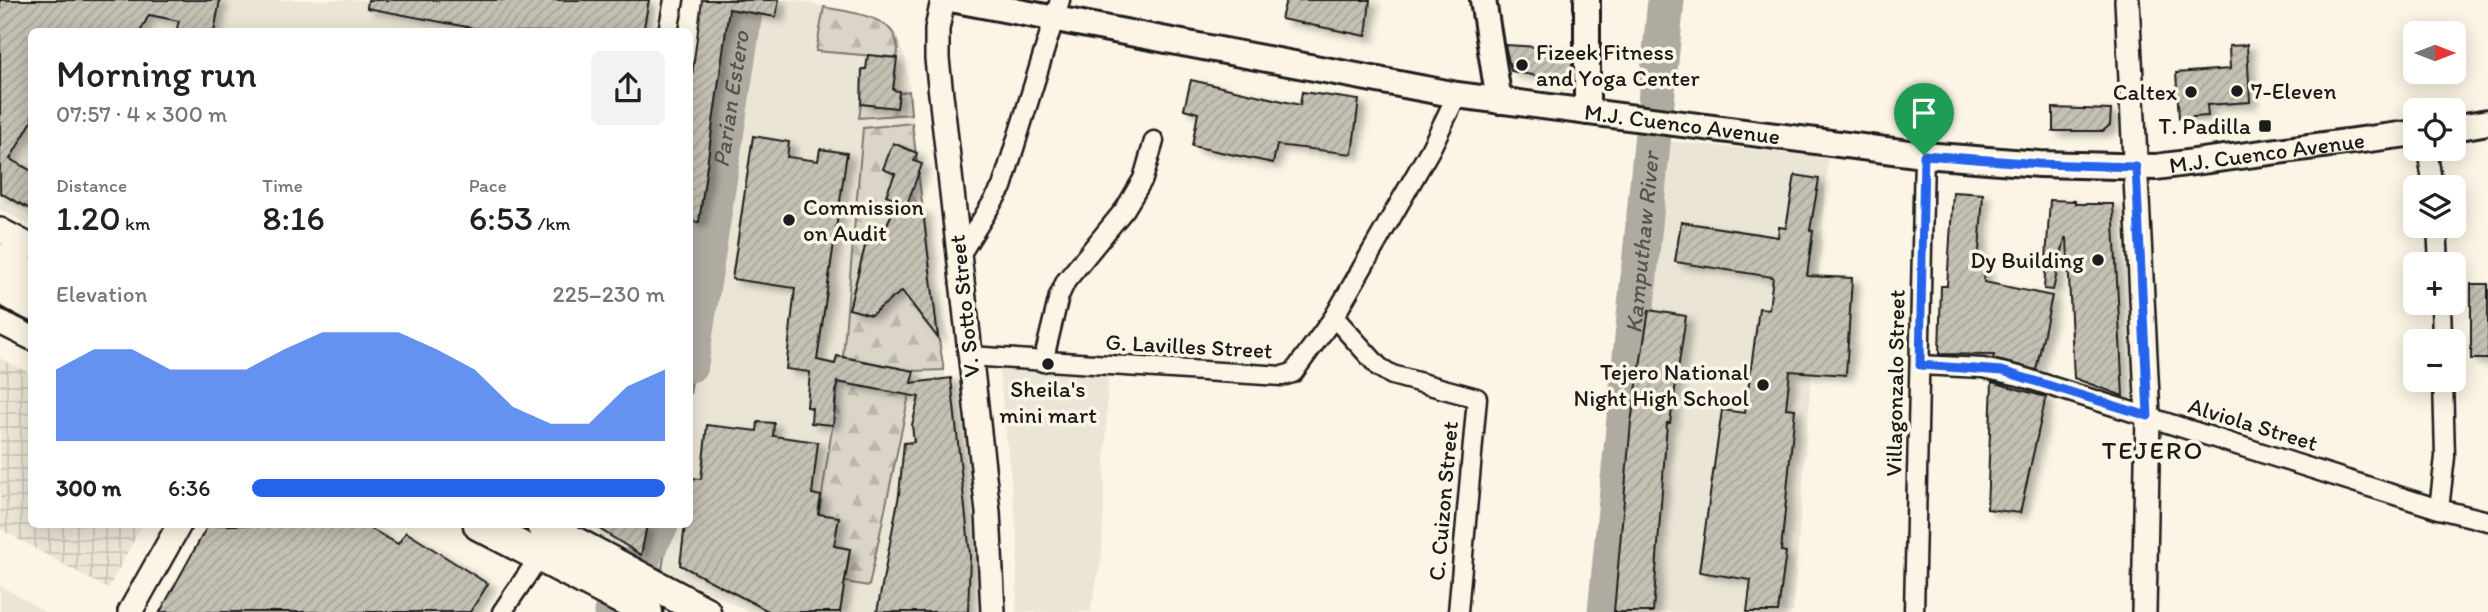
<!DOCTYPE html>
<meta charset="utf-8">
<style>
:root{--surface:#fff;--page:#f2f2f2;--text:#222;--muted:#767676;--accent:#2563eb}
body{margin:0;font-family:Itim,sans-serif;background:var(--page);color:var(--text);height:100vh;display:flex;flex-direction:column;font-size:26px;white-space:nowrap}
*{box-sizing:border-box;margin:0}
p{font-size:23px;color:var(--muted)}
.icon{flex:none;width:38px;height:38px;fill:none;stroke:currentColor;stroke-width:2;stroke-linecap:round;stroke-linejoin:round}
.map{position:relative;flex:1;overflow:hidden}
.side{position:absolute;left:28px;top:28px;width:665px;height:500px;display:flex;flex-direction:column;background:var(--surface);border-radius:10px;box-shadow:0 4px 18px #0003}
.side>*{flex:none}
.needle{width:46px;rotate:90deg}
.controls{position:absolute;left:2403px;top:21px;display:grid;gap:14px}
.controls a{display:grid;place-items:center;width:63px;height:63px;border-radius:10px;background:var(--surface);box-shadow:0 4px 18px #0003;font-size:35px}
.pin{position:absolute;display:grid;place-items:center;width:60px;height:60px;color:#fff;margin:-72px -30px;border-radius:50% 50% 50% 0;rotate:-45deg;box-shadow:0 0 7px #0007}
.pin .icon{rotate:45deg}
.round{display:grid;place-items:center;flex:none;width:74px;height:74px;border-radius:10px;background:var(--page)}
.headline{display:flex;align-items:center;justify-content:space-between;height:119px;padding:0 28px}
h1{font-size:38px;font-weight:600;line-height:52px}
.stats{display:grid;grid-template-columns:repeat(3,1fr);gap:10px;height:119px;padding:7px 28px}
.stats div{display:grid;align-content:center}
.stats b{font-size:35px;font-weight:600}
.stats small{font-size:19px;font-weight:400}
.stats p{font-size:19px}
.chart{height:196px;padding:14px 28px}
.chart p{display:flex;justify-content:space-between}
.chart svg{width:100%;height:126px;margin-top:7px;fill:var(--accent);opacity:.7}
ul{padding:0 28px;list-style:none;font-size:23px}
li{display:grid;grid-template-columns:112px 84px 1fr;align-items:center;height:52px}
li i{height:18px;border-radius:9px;background:var(--accent)}
.map>svg:first-child{display:block}
.built{fill:#ebe5d6}
.industrial{fill:url(#industrial-grid)}
.forest{fill:url(#forest-firs);stroke:#7c7872;stroke-width:2}
.lines{fill:none;stroke-linecap:round;stroke-linejoin:round}
.river{stroke:#b0aba1;stroke-width:37}
.building{fill:url(#building-hatch);stroke:#1c1c1c;stroke-width:2;filter:url(#shadow)}
.minor-casing{stroke:#1c1c1c;stroke-width:23}
.tertiary-casing{stroke:#1c1c1c;stroke-width:28}
.secondary-casing{stroke:#1c1c1c;stroke-width:30}
.trunk-casing{stroke:#1c1c1c;stroke-width:35}
.minor{stroke:#fcf5e5;stroke-width:18}
.tertiary{stroke:#fcf5e5;stroke-width:23}
.secondary{stroke:#fcf5e5;stroke-width:24}
.trunk{stroke:#fcf5e5;stroke-width:30}
.route-casing{stroke:#fff;stroke-width:14}
.route{stroke:#2563eb;stroke-width:9}
.poi-dot{fill:#1c1c1c;stroke:#fcf5e5;stroke-width:2.5}
.labels{text-anchor:middle;stroke-width:7;stroke-linejoin:round;paint-order:stroke}
.poi-label{font-size:23px;fill:#1c1c1c;stroke:#fcf5e5;text-anchor:end}
.street-label{font-size:23px;fill:#1c1c1c;stroke:#fcf5e5}
.water-label{font-size:24px;font-style:italic;fill:#575551;stroke:#fcf5e5}
.quarter-label{font-size:26px;letter-spacing:2px;fill:#1c1c1c;stroke:#fcf5e5}
</style>
<div class="map">
<svg width="2488" height="612" viewBox="0 0 2488 612">
<defs>
<pattern id="industrial-grid" width="8" height="8" patternUnits="userSpaceOnUse" patternTransform="scale(1.75)"><rect width="8" height="8" fill="#ebe5d6"/><path d="M0 4h8M4 0v8" fill="none" stroke="#c9c4b7"/></pattern>
<pattern id="forest-firs" width="22" height="20" patternUnits="userSpaceOnUse" patternTransform="scale(1.75)"><rect width="22" height="20" fill="#dbd5c8"/><path d="M5 1l3.5 6h-7zM16 11l3.5 6h-7z" fill="#bbb6ab"/></pattern>
<pattern id="building-hatch" width="6" height="6" patternUnits="userSpaceOnUse" patternTransform="scale(1.75)"><rect width="6" height="6" fill="#c4c0b3"/><path d="M-1 1l2-2M0 6l6-6M5 7l2-2" fill="none" stroke="#a8a499"/></pattern>
<filter id="shadow"><feDropShadow dx="7" dy="4.5" stdDeviation="3.5" flood-color="#0004"/></filter>
</defs>
<rect width="100%" height="100%" fill="#fcf5e5"/>
<filter id="ink" filterUnits="userSpaceOnUse"><feTurbulence type="fractalNoise" baseFrequency=".0143" numOctaves="2"/><feDisplacementMap in="SourceGraphic" scale="14" xChannelSelector="R" yChannelSelector="G"/><feConvolveMatrix kernelMatrix="1 2 1 2 8 2 1 2 1" color-interpolation-filters="sRGB"/></filter>
<g filter="url(#ink)">
<g class="built">
<polygon points="35,0 651,0 646,32 79,31"/>
<polygon points="753,0 795,0 882,20 897,37 905,58 959,483 962,612 750,612 662,570 669,525 690,525 690,394"/>
<polygon points="31,121 31,226 0,209 0,177"/>
<polygon points="1655,140 1828,157 1793,612 1612,612"/>
<polygon points="999,369 1108,376 1102,557 1090,612 1016,612 1018,544"/>
<polygon points="0,585 45,612 0,612"/>
</g>
<polygon class="industrial" points="0,358 31,374 32,525 142,525 108,589 0,529"/>
<g class="forest">
<polygon points="730,0 753,0 690,394 690,299"/>
<path d="M824,7C855,14 905,16 897,58L816,51Z"/>
<polygon points="909,91 911,114 859,118 861,104 897,108 899,93"/>
<polygon points="912,123 923,211 898,201 879,241 868,235 849,309 902,291 927,324 936,323 944,370 914,371 843,357 863,128"/>
<polygon points="839,382 909,395 869,586 845,582 850,549 833,546 839,518 819,514"/>
<polygon points="648,525 669,525 662,570 641,555"/>
</g>
<g class="lines">
<g class="river">
<path id="s1" d="M690,364L746,0"/>
<polyline points="612,612 660,525"/>
<path id="s2" d="M1606,612L1666,0"/>
</g>
</g>
<g class="building">
<polygon points="0,0 220,0 214,32 176,32 179,21 149,15 140,32 32,32 32,121 10,159 32,171 32,210 0,193"/>
<polygon points="368,0 649,0 643,32 477,32 478,29 367,8"/>
<polygon points="702,0 779,0 776,17 729,9 699,222 690,221 690,90"/>
<polygon points="1286,0 1370,0 1366,36 1281,19"/>
<polygon points="1505,45 1572,49 1572,83 1511,71"/>
<polygon points="2247,45 2250,102 2207,105 2208,116 2179,118 2176,73 2230,69 2229,46"/>
<polygon points="868,55 897,58 893,90 899,91 897,108 861,104 862,69 866,69"/>
<polygon points="1191,80 1300,105 1302,92 1359,100 1352,154 1277,145 1273,163 1192,146 1198,113 1184,109"/>
<polygon points="2053,108 2111,110 2110,125 2103,131 2053,131"/>
<polygon points="753,136 789,142 787,157 818,161 820,149 847,153 817,360 835,364 837,356 914,371 911,383 951,378 970,555 968,612 877,612 899,495 904,443 914,442 912,425 919,397 837,382 833,425 811,423 812,408 807,407 810,372 786,369 795,288 732,279"/>
<polygon points="893,143 917,153 914,161 922,164 907,204 886,195 895,174 883,169"/>
<polygon points="1795,175 1819,179 1810,230 1813,231 1807,276 1852,278 1846,375 1790,371 1786,408 1795,409 1781,551 1786,552 1778,612 1747,612 1751,580 1699,572 1722,410 1745,413 1759,308 1769,309 1773,277 1675,262 1681,222 1778,237 1779,227 1786,228"/>
<polygon points="1953,192 1983,194 1978,267 1985,267 1984,282 2052,296 2036,370 1993,359 1994,355 1939,354 1941,286 1947,286"/>
<polygon points="2050,200 2075,201 2075,204 2113,204 2123,396 2074,378 2067,238 2065,238 2053,290 2044,289"/>
<polygon points="898,201 923,211 938,338 902,291 871,315 849,309 868,235 879,241"/>
<rect x="2471" y="284" width="17" height="75"/>
<polygon points="1649,310 1686,316 1670,423 1667,423 1653,612 1614,612 1631,422"/>
<polygon points="1992,382 2046,397 2020,513 1987,509"/>
<polygon points="758,422 774,423 773,436 818,442 812,494 821,496 818,514 839,517 834,546 850,549 840,612 770,612 680,565 685,525 690,525 692,478 701,479 707,425 757,431"/>
<polygon points="208,525 364,525 398,544 406,532 488,584 470,612 160,612"/>
<polygon points="593,525 647,525 641,555"/>
</g>
<g class="lines">
<g class="minor-casing">
<g id="minor">
<polyline points="668,32 674,0"/>
<polyline points="2427,149 2433,187"/>
<polyline points="2437,226 2439,264"/>
<polyline points="960,255 1002,187 1060,0"/>
<polyline points="2441,303 2442,341"/>
<polyline points="1334,317 1379,367 1392,375 1477,398 1458,612"/>
<polyline points="969,356 1282,376 1293,373 1334,317 1430,150 1457,95"/>
<polyline points="1043,362 1059,296 1066,281 1125,209 1143,179 1154,141"/>
<polyline points="1920,365 1983,368 2019,376 2439,509 2488,521"/>
<polyline points="2439,509 2445,457 2443,380"/>
<polyline points="502,612 544,550"/>
<polyline points="1914,612 1924,155"/>
</g>
</g>
<g class="tertiary-casing">
<g id="tertiary">
<polyline points="943,0 937,29 937,59 988,512 993,612"/>
<polyline points="2127,0 2148,416 2144,612"/>
<polyline points="0,230 32,247"/>
<polyline points="0,322 32,338"/>
<polyline points="130,612 179,525"/>
</g>
</g>
<g class="secondary-casing">
<g id="secondary">
<path id="s3" d="M956,0L1457,95L1924,155L2039,164L2156,167L2415,133"/>
<polyline points="1483,0 1499,101"/>
<polyline points="1587,112 1587,0"/>
<polyline points="2454,128 2488,122"/>
</g>
</g>
<g class="trunk-casing">
<g id="trunk">
<polyline points="0,259 32,276"/>
<polyline points="0,288 32,305"/>
<polyline points="479,525 647,612"/>
<polyline points="542,525 705,612"/>
</g>
</g>
<use href="#minor" class="minor"/>
<use href="#tertiary" class="tertiary"/>
<use href="#secondary" class="secondary"/>
<use href="#trunk" class="trunk"/>
</g>
</g>
<g class="lines" filter="url(#ink)">
<g class="route-casing">
<polygon id="route" points="1924,155 2039,164 2136,167 2148,416 2002,371 1920,365"/>
</g>
<use href="#route" class="route"/>
</g>
<g class="poi-dot">
<circle cx="1522" cy="65" r="7"/>
<circle cx="2237" cy="91" r="7"/>
<circle cx="2191" cy="92" r="7"/>
<rect x="2258" y="119" width="14" height="14" rx="3.5"/>
<circle cx="789" cy="220" r="7"/>
<circle cx="2098" cy="260" r="7"/>
<circle cx="1048" cy="364" r="7"/>
<circle cx="1763" cy="385" r="7"/>
</g>
<g class="labels">
<g class="poi-label">
<text x="1536" y="60" text-anchor="start">Fizeek Fitness<tspan x="1536" dy="26">and Yoga Center</tspan></text>
<text x="2251" y="99" text-anchor="start">7-Eleven</text>
<text x="2177" y="100">Caltex</text>
<text x="2251" y="134">T. Padilla</text>
<text x="803" y="215" text-anchor="start">Commission<tspan x="803" dy="26">on Audit</tspan></text>
<text x="2084" y="268">Dy Building</text>
<text x="1749" y="380">Tejero National<tspan x="1749" dy="26">Night High School</tspan></text>
<text x="1048" y="397" text-anchor="middle">Sheila's<tspan x="1048" dy="26">mini mart</tspan></text>
</g>
<g class="street-label">
<text dy="8" stroke="none"><textPath href="#s3" startOffset="737">M.J. Cuenco Avenue</textPath></text>
<text dy="8" stroke="none"><textPath href="#s3" startOffset="1325">M.J. Cuenco Avenue</textPath></text>
<text transform="translate(964 306) rotate(-96)" y="8">V. Sotto Street</text>
<text transform="translate(1189 346) rotate(3)" y="8">G. Lavilles Street</text>
<text transform="translate(1895 383) rotate(-89)" y="8">Villagonzalo Street</text>
<text transform="translate(2253 424) rotate(17)" y="8">Alviola Street</text>
<text transform="translate(1443 501) rotate(-85)" y="8">C. Cuizon Street</text>
</g>
<g class="water-label">
<text dy="8" stroke="none"><textPath href="#s1" startOffset="268">Parian Estero</textPath></text>
<text dy="8" stroke="none"><textPath href="#s2" startOffset="371">Kamputhaw River</textPath></text>
</g>
<g class="quarter-label">
<text x="2153" y="459">TEJERO</text>
</g>
</g>
</svg>
<div class="controls">
<a><svg class="needle" viewBox="-14 -14 28 28"><path d="M0-13l5 13h-10z" fill="#e53935"/><path d="M0 13l5-13h-10z" fill="#767676"/></svg></a>
<a><svg class="icon" aria-label="locate" viewBox="0 0 24 24"><circle cx="12" cy="12" r="6"/><path d="M12 2v4M12 18v4M2 12h4M18 12h4"/></svg></a>
<a><svg class="icon" aria-label="layers" viewBox="0 0 24 24"><path d="M12 4l9 5-9 5-9-5zM3 14l9 5 9-5"/></svg></a>
<a>+</a>
<a>−</a>
</div>
<div class="pin" style="left:1924px;top:155px;background:#1e9e55"><svg class="icon" aria-label="arrive" viewBox="0 0 24 24"><path d="M6 21V4h12l-3 4 3 4H6"/></svg></div>
<section class="side">
<div class="headline"><div><h1>Morning run</h1><p>07:57 · 4 × 300 m</p></div><a class="round"><svg class="icon" aria-label="share" viewBox="0 0 24 24"><path d="M12 15V3M7 8l5-5 5 5M5 13v7h14v-7"/></svg></a></div>
<div class="stats">
<div><p>Distance</p><b>1.20<small> km</small></b></div>
<div><p>Time</p><b>8:16</b></div>
<div><p>Pace</p><b>6:53<small> /km</small></b></div>
</div>
<div class="chart"><p><span>Elevation</span>225–230 m</p>
<svg viewBox="0 0 160 44" preserveAspectRatio="none"><path d="M0 44V19L10 12L20 12L30 19L40 19L50 19L60 12L70 6L80 6L90 6L100 12L110 19L120 32L130 38L140 38L150 25L160 19V44z"/></svg>
</div>
<ul>
<li><b>300 m</b>6:36<i style="width:100%"></i></li>
</ul>
</section>
</div>
